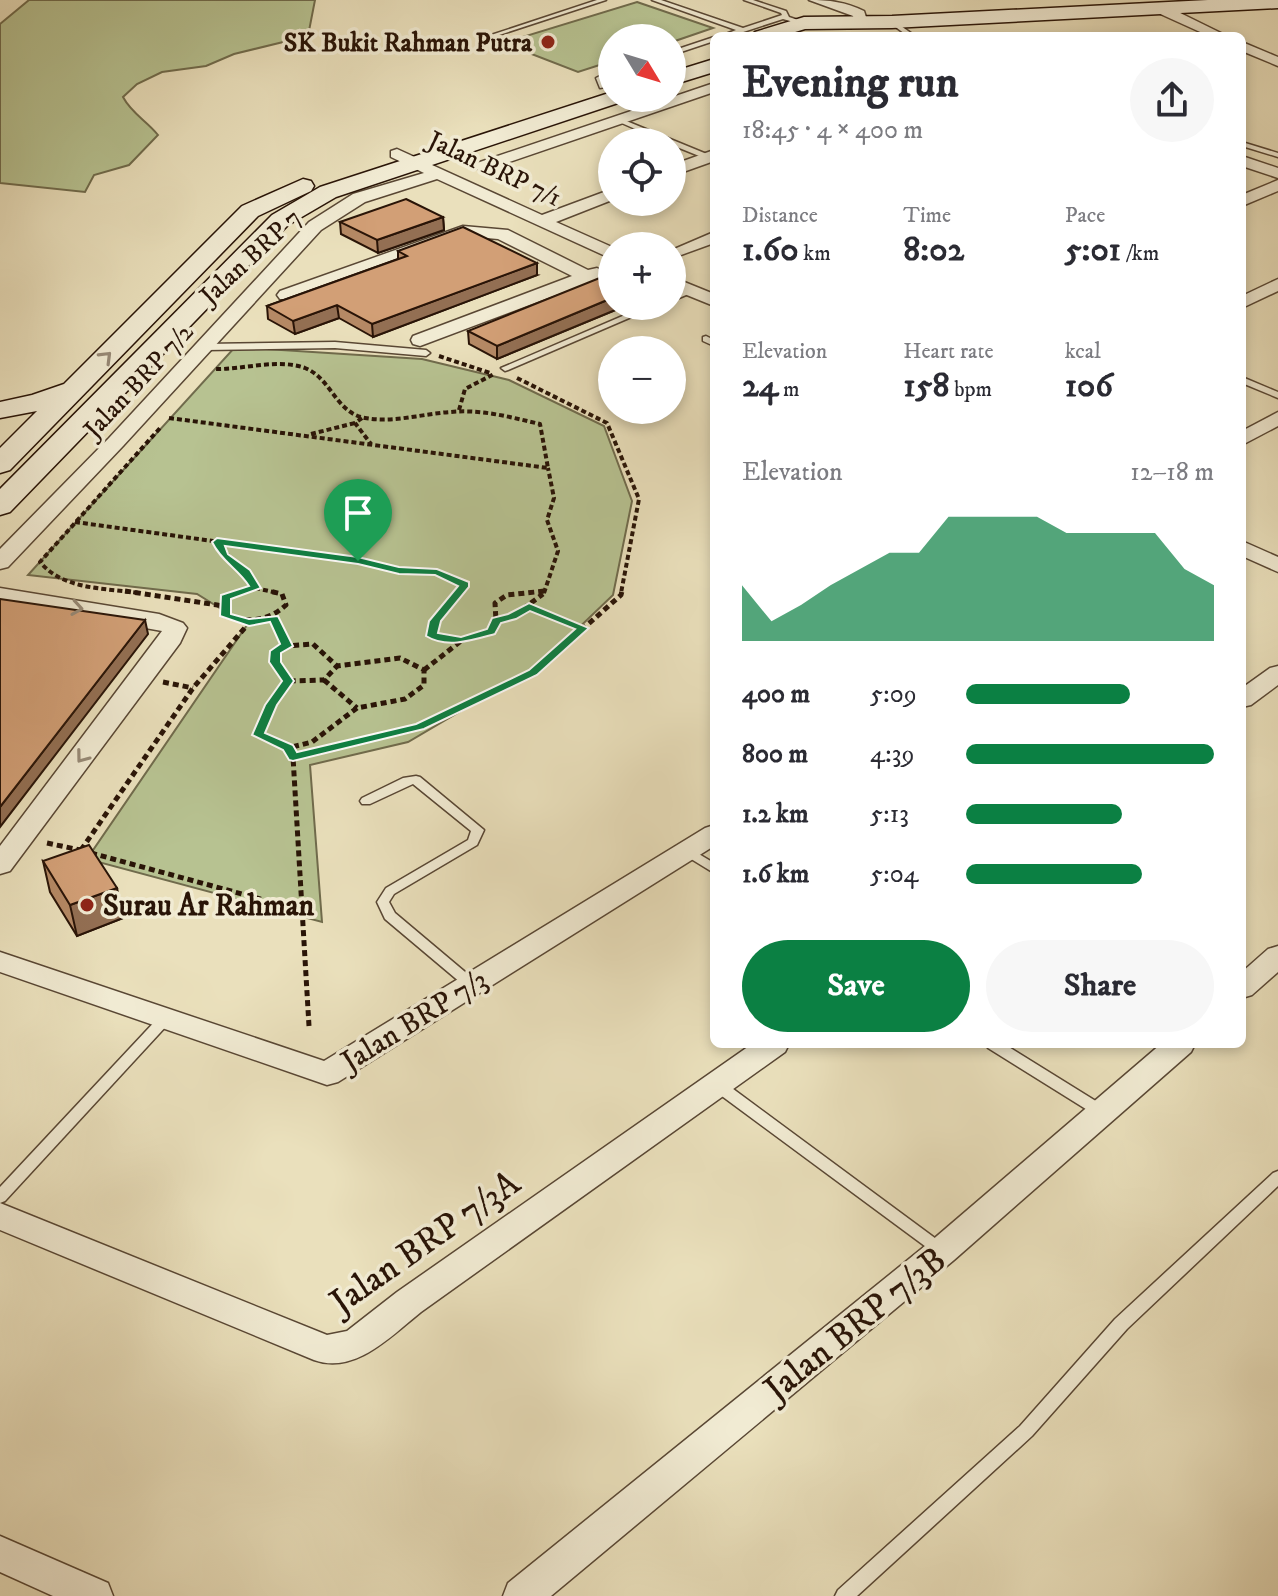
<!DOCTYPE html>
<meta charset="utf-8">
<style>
:root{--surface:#fff;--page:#f7f7f7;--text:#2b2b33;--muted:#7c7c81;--accent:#0b8043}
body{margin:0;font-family:"IM FELL DW Pica",serif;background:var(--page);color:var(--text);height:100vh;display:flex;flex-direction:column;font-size:30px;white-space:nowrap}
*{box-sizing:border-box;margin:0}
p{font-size:26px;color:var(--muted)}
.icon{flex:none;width:44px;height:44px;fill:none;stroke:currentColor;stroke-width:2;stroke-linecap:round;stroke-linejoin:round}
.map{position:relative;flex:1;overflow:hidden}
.sheet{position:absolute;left:710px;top:32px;width:536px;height:1016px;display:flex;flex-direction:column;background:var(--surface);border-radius:12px;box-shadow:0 4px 12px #0003}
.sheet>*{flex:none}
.needle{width:52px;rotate:128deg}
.buttons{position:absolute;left:598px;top:24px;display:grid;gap:16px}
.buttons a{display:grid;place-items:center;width:88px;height:88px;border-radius:50%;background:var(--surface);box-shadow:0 4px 12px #0003;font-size:40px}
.pin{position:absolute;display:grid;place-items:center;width:68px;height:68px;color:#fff;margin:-82px -34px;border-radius:50% 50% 50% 0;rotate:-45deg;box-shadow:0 0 8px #0007}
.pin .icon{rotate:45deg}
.round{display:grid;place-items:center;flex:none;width:84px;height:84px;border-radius:42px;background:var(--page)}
.overview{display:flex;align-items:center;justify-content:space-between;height:136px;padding:0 32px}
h1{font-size:44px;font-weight:700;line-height:60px}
.metrics{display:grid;grid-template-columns:repeat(3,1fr);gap:12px;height:136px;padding:8px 32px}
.metrics div{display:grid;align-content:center}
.metrics b{font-size:34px;font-weight:700}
.metrics small{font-size:22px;font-weight:400}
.metrics p{font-size:22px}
.chart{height:224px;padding:16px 32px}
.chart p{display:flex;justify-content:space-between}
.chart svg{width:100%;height:144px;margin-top:8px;fill:var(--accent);opacity:.7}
.cta{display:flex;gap:16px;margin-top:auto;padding:16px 32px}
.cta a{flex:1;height:92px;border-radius:48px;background:var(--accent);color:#fff;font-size:32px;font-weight:700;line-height:92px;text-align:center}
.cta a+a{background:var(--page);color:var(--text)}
ul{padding:0 32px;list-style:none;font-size:26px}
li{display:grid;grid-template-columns:128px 96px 1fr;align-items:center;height:60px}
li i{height:20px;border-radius:10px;background:var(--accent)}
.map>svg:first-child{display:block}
.green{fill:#b7c291;stroke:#706b4c;stroke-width:2}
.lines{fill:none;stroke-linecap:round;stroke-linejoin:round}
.service-casing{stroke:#594734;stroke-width:3}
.minor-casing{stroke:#594734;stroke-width:3}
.secondary-casing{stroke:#291407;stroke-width:3}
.path-far1{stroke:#291407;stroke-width:4;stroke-dasharray:5 3;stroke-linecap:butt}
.path{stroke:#291407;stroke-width:5;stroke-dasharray:6 4;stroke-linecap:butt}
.service{fill:#f1ebd3;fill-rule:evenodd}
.minor{fill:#f1ebd3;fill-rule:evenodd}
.secondary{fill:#f1ebd3;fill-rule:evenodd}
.wall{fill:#b58965;stroke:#291407;stroke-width:2}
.shaded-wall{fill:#936f53;stroke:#291407;stroke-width:2}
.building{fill:#d29f76;stroke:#291407;stroke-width:2}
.oneway{stroke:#978a77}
.route{fill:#0b8043;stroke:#fff;stroke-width:2;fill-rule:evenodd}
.poi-dot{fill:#8f2418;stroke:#f1ebd3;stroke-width:3}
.labels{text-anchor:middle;stroke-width:7;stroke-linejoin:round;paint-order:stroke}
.far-poi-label{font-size:26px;font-weight:bold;fill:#291407;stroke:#f1ebd3;text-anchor:end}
.far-street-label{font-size:26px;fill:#291407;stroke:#f1ebd3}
.poi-label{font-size:30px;font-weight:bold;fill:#291407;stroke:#f1ebd3;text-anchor:start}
.street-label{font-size:30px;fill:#291407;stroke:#f1ebd3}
.near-street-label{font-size:36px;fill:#291407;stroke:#f1ebd3}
</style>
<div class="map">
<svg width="1278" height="1596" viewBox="0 0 1278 1596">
<rect width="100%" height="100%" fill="#eae0bc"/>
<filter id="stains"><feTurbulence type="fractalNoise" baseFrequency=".0025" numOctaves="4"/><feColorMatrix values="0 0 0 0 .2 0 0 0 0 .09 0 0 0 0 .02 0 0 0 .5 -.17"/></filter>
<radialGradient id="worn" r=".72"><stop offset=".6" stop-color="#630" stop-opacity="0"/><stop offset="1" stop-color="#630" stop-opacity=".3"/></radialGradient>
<g class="green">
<path d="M29,0H315L308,36L234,54L206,66L162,72L137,84L123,97C132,114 146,120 158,135L129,165L94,175L85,192L0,183V24Z"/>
<polygon points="637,2 713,28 672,42 672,38 612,38 612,61 578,72 503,43"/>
<polygon points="235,347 422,359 509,380 604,426 632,501 613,595 541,664 408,742 310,765 322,922 87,859 247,625 197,594 28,575"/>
</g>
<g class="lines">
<g class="service-casing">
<g id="service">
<polygon points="597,0 606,0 493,37 488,36"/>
<polygon points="652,0 661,0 743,28 782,15 781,13 744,0 753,0 786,11 789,17 807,23 804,25 783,19 731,36 721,36 736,30"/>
<polygon points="890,21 894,21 915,36 908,36 890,23"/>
<polygon points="714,37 714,41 672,55 672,51"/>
<polygon points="612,70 612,75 603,79 605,87 600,88 596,78"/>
<polygon points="619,118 714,157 714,162 672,145 672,142 665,142 617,121 615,120"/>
<polygon points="1242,142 1278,153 1278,157 1242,146"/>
<polygon points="690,288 694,290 693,292 672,301 672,295"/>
<polygon points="646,306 657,306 508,370 505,371 501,368"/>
<polygon points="706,336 714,340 714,346 703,341 703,337"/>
<polygon points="335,342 426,350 430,353 426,356 335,348 205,350 201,347 205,344"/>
<polygon points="1242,377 1278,392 1278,398 1242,383"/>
<polygon points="416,776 420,777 484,830 477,845 394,894 389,902 395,913 477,982 479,985 477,988 467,988 385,919 377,902 386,888 468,840 471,831 413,784 370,804 362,804 360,801 362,798 403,778"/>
<polygon points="687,847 714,863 714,873 683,854 681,851 683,848"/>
<polygon points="165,1014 170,1016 172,1019 170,1022 5,1201 0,1203 0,1187 160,1016"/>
<polygon points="986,1044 1004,1044 1107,1108 1109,1112 1107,1116 1102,1117 1097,1116 988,1048"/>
<polygon points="716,1079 721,1080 947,1247 950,1251 947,1255 942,1257 937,1255 711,1088 709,1084 711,1080"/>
<polygon points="1278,1171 1278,1186 1127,1329 1032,1436 857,1596 835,1596 838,1590 1020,1426 1115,1319 1273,1173"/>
</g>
</g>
<g class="minor-casing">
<g id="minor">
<path d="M809,0C829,0 846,2 864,11L868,23L856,26L853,16Z"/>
<polygon points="1156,6 1166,6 1227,36 1209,36 1156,12"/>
<polygon points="1242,42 1278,57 1278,66 1242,51"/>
<polygon points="714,83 714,92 489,169 477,169 475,166 477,163"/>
<polygon points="397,149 542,215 612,189 612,200 556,222 612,247 612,259 437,179 365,202 321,230 123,446 8,567 0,569 0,549 109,438 309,222 353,194 424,173 391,157 391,151"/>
<polygon points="714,150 714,161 672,176 672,165"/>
<polygon points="1242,156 1278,168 1278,178 1242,166"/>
<polygon points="1278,180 1278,191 1242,206 1242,195"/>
<polygon points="463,226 508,230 588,270 597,268 606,273 593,281 420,346 413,344 411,340 413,336 572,276 498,239 465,236 292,299 280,299 277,295 280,291"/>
<polygon points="714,232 714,243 681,255 672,250"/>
<polygon points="672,277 714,294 714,306 672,289"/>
<polygon points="1278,279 1278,291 1242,308 1242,296"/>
<polygon points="1278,412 1278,426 1242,445 1242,431"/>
<polygon points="1242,541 1278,557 1278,572 1242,556"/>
<polygon points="0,588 159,614 183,623 187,628 180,643 10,871 0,874 0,846 162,631 0,602"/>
<polygon points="1278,666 1278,685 1251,705 1242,707 1242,688 1270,668"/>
<polygon points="714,825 714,846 338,1082 327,1085 0,972 0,952 324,1061 705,828"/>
<polygon points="1278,946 1278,972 1252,995 1242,998 1242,972 1268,949"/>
<path d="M752,1044H789L785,1052L421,1312C391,1336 355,1375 314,1360L0,1230V1203L327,1335L347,1331L397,1292Z"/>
<polygon points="1161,1044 1195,1044 1191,1052 954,1260 551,1596 503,1596 508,1583 930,1242"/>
<polygon points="0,1536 108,1583 113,1596 53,1596 0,1572"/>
</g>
</g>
<g class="secondary-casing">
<g id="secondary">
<polygon points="1208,0 1278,0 1278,8 892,28 805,29 782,36 752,36 755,32 804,17 892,16"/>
<polygon points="714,59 714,72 672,85 672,72"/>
<polygon points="612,92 612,98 624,98 621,102 336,197 288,225 10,512 0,515 0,489 272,215 320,187"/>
<polygon points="303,179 311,181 314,186 311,191 258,216 10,470 0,473 0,448 37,411 0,418 0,402 32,395 64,384 242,206"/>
</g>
</g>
<g class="path-far1">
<polyline points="439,356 490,373"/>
<polyline points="517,378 607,423 639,499 621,593"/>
<polyline points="459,410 465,389 494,374"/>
<path d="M169,418L548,468L540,424C510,417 481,409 450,412C422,414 393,423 365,418C336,413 331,378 305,368C278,358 242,370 214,369"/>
<polyline points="362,418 355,423 371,444"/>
<polyline points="311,434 355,423"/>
<polyline points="75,522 358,561 399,571 437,572 465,585 458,593"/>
<polyline points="217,542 255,588"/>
<path d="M138,593C105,588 63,590 40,562L160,428"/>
<polyline points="240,593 255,588 278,593"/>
<polyline points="544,593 558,551 547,520 554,498 548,468"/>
</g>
<g class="path">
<polyline points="125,591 224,606"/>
<path d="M246,591L225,598L226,616C250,622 267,622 286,605L282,594L269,591"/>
<polyline points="460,591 435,621 432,636 462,640 491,631 496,621 495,603 507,595 545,591"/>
<polyline points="529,606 583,628"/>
<polyline points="274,618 287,646"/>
<polyline points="496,621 512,617 543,594"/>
<polygon points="313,644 337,666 324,680 288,681 275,662 276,651 287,646"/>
<polyline points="424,670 461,641"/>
<polyline points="324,680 357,708"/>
<polyline points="288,681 271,705 258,735 288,748 312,742 357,708 405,699 424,685 424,670 400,658 337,666"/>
<polyline points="163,682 193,688"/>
<polyline points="47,843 80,850"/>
<polyline points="81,850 193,688 249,623"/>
<polyline points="91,853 301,910"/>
<polyline points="309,1026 293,757 420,727 533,673 621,595 622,591"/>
</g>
<use href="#service" class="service"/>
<use href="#minor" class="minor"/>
<use href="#secondary" class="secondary"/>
</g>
<g class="wall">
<polygon points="443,217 444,230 378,253 341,234 340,222"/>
<polygon points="398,251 537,275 373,337 339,318 295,334 268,319 267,306 398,259"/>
<polygon points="612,306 625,306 497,359 469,344 468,331"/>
<polygon points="43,861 123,918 77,936 50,892"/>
</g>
<g class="shaded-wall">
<polygon points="443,217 444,230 378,253 377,240"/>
<polygon points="537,263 537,275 373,337 372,324"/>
<polygon points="612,298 612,306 625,306 497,359 497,346"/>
<polygon points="337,305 339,318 295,334 293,321"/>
<polygon points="145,620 148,634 0,827 0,807"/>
<polygon points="117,888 123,918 77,936 70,905"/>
</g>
<g class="building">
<polygon points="406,199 443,217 377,240 340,222"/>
<polygon points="463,227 537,263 372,324 337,305 293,321 267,306 407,256 398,251"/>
<polygon points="612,273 612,298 497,346 468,331"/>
<polygon points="0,599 145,620 0,807"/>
<polygon points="89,845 117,888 70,905 43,861"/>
</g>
<defs><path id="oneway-chevron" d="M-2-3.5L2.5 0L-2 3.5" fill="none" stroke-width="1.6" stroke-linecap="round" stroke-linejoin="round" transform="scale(2)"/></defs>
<g class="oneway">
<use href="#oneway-chevron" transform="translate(106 357) rotate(-45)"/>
<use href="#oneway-chevron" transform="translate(77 608) rotate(9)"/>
<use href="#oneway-chevron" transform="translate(82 757) rotate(127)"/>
</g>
<path class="route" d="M217,538L358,557L399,567L437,569L469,582V587L441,621L438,633L461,637L487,629L492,618L508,614L529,603L589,628L537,675L424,729L293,761L289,760L283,750L252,735L265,705L282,681L269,662L270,651L280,644L270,622L249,626L220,616L221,595L249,586C238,569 221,561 212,542ZM225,546L358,564L399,574L435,575L458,586L429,621L426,636C447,649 473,640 495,634L501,623L516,619L530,611L575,629L529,670L416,724L297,752L293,745L265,733L277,705L294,681L281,662V653L293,646L278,616L249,619L231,614V599L261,588L250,570L228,554Z"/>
<g class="poi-dot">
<circle cx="548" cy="42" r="8"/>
<circle cx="87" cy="905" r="8"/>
</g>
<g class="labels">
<g class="far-poi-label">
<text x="532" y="51">SK Bukit Rahman Putra</text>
</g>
<g class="far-street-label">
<text transform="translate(495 168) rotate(25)" y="9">Jalan BRP 7/1</text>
<text transform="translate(250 256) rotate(-43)" y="9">Jalan BRP 7</text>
<text transform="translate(138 380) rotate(-47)" y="9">Jalan BRP 7/2</text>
</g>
<g class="poi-label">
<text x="103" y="915">Surau Ar Rahman</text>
</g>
<g class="street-label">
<text transform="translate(414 1020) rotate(-32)" y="10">Jalan BRP 7/3</text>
</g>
<g class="near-street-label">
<text transform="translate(424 1241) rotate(-35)" y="13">Jalan BRP 7/3A</text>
<text transform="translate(854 1323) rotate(-39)" y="13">Jalan BRP 7/3B</text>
</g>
</g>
<rect width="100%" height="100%" filter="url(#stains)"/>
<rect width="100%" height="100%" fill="url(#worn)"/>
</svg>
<div class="buttons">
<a><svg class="needle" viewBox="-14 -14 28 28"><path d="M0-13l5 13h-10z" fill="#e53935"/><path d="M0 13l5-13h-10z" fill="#7c7c81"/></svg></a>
<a><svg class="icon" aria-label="locate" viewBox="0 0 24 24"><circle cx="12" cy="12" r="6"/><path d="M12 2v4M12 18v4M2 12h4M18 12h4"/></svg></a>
<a>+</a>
<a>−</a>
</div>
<div class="pin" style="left:358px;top:561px;background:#1e9e55"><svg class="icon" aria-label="arrive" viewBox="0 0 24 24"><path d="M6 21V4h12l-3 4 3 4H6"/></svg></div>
<section class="sheet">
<div class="overview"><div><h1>Evening run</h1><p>18:45 · 4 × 400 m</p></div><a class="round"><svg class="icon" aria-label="share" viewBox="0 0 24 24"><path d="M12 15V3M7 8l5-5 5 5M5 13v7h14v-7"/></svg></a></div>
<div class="metrics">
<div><p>Distance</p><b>1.60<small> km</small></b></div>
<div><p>Time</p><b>8:02</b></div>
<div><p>Pace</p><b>5:01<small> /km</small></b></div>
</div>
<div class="metrics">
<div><p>Elevation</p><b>24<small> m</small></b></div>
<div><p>Heart rate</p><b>158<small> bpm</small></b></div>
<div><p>kcal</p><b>106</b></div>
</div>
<div class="chart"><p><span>Elevation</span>12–18 m</p>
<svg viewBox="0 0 160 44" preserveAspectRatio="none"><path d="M0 44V27L10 38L20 33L30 27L40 22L50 17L60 17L70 6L80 6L90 6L100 6L110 11L120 11L130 11L140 11L150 22L160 27V44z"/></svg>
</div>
<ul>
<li><b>400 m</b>5:09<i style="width:66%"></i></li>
<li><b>800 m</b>4:39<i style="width:100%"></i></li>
<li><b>1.2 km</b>5:13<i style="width:63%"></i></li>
<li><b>1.6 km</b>5:04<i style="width:71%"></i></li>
</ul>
<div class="cta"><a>Save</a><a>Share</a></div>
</section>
</div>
